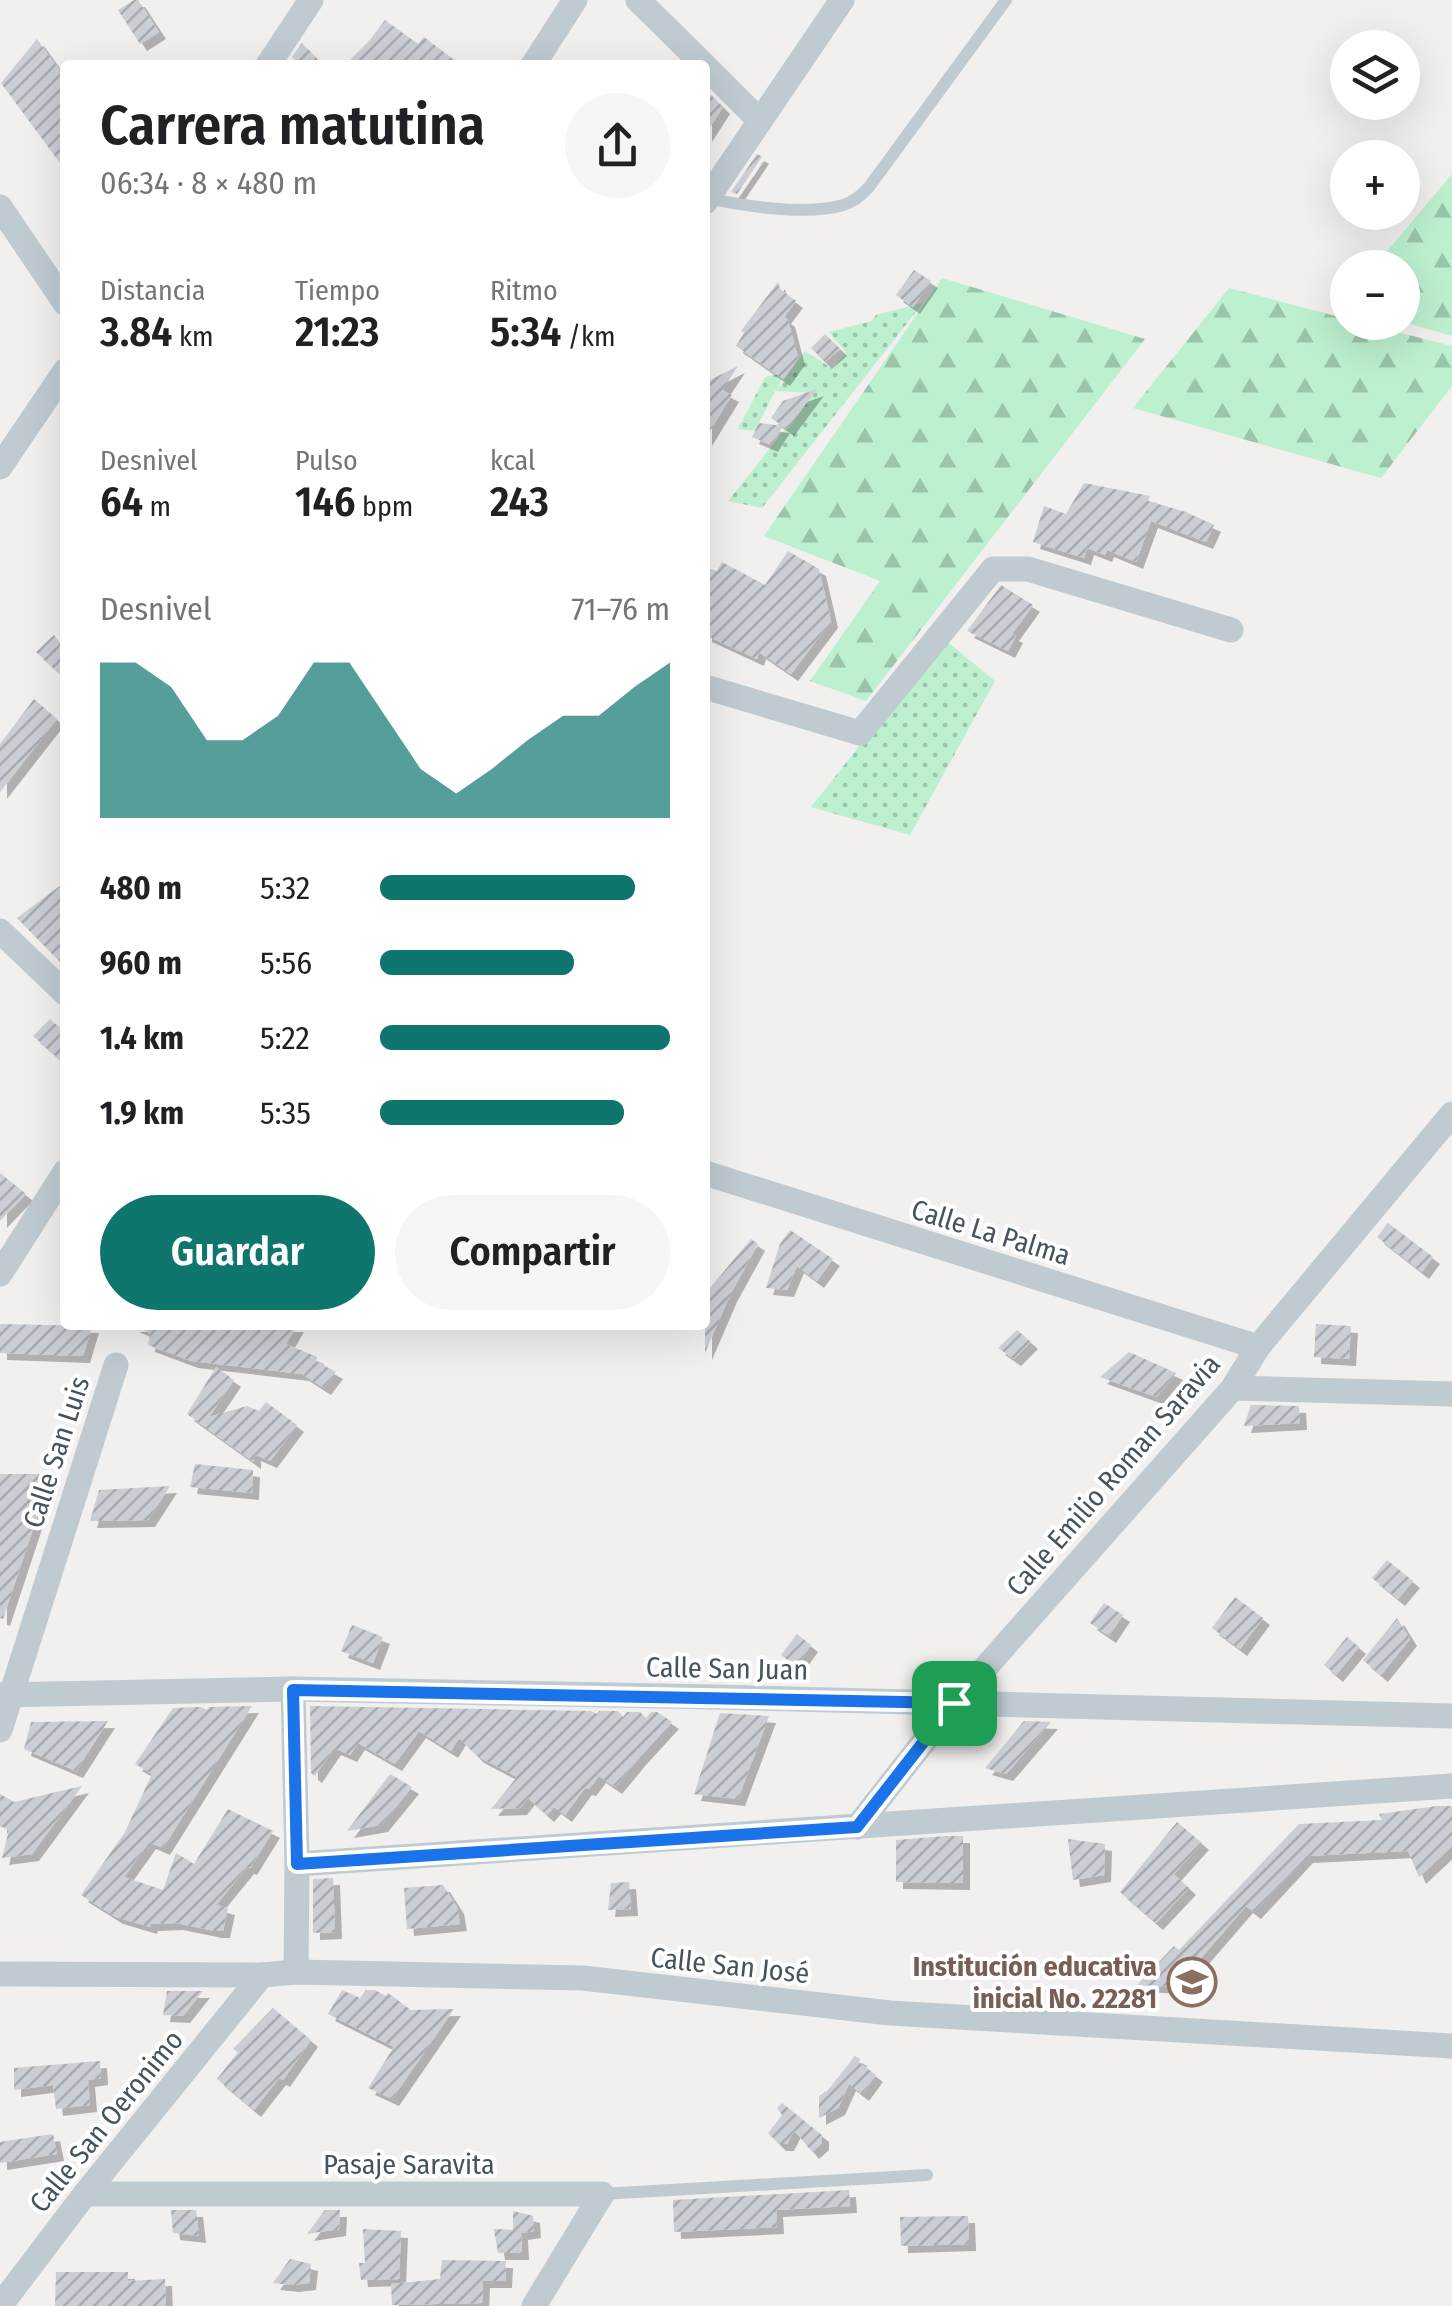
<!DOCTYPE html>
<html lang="es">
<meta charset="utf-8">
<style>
:root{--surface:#fff;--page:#f6f6f6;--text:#202124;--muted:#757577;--accent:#0f766e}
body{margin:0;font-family:"Fira Sans Condensed",sans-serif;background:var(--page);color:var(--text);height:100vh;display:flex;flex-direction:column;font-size:38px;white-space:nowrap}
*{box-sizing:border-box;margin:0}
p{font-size:32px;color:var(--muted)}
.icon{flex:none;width:55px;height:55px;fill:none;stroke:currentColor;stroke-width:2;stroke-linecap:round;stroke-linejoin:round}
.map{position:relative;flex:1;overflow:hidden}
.side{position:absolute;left:60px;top:60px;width:650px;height:1270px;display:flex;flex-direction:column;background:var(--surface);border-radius:10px;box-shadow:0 10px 40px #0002}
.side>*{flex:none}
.tools{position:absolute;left:1330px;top:30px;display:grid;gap:20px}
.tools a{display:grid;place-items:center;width:90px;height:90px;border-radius:50%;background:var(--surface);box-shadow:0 10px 40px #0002;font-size:50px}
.pin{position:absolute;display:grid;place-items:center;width:85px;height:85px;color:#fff;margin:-42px;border-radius:20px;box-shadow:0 5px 15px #0006}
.round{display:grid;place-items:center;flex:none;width:105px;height:105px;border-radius:52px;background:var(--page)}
.summary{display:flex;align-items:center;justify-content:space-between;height:170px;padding:0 40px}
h1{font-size:55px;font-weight:600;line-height:75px}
.metrics{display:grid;grid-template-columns:repeat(3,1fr);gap:15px;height:170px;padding:10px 40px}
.metrics div{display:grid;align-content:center}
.metrics b{font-size:42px;font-weight:600}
.metrics small{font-size:28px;font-weight:400}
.metrics p{font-size:28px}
.chart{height:280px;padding:20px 40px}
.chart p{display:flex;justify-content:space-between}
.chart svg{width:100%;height:180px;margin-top:10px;fill:var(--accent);opacity:.7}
.button{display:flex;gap:20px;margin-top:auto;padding:20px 40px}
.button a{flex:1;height:115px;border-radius:60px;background:var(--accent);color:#fff;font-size:40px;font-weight:600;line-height:115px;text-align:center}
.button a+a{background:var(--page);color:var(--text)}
ul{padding:0 40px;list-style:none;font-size:32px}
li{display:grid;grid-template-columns:160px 120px 1fr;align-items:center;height:75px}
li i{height:25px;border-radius:12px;background:var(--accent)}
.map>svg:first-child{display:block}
.grass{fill:url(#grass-dots)}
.forest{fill:url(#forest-firs)}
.building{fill:url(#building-hatch);filter:url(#shadow)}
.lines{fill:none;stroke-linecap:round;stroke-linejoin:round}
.lane{stroke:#bfcad1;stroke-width:12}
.street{stroke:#bfcad1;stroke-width:25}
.route-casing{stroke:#fff;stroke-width:20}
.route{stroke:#1a73e8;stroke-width:12}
.labels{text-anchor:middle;stroke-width:8;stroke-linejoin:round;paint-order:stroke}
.street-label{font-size:28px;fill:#46535d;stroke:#fff}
.education-label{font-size:28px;font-weight:bold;fill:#785e54;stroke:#fff;text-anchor:end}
</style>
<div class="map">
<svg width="1452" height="2306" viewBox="0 0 1452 2306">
<defs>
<pattern id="grass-dots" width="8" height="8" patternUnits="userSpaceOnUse" patternTransform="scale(2.5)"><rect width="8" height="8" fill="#bcf0cf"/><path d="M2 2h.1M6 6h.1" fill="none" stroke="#9bc5ab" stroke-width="1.8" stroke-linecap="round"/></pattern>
<pattern id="forest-firs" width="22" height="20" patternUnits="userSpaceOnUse" patternTransform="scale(2.5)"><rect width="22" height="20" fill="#bcf0cf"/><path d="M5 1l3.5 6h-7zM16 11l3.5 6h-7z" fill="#9bc5ab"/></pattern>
<pattern id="building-hatch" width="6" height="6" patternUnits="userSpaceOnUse" patternTransform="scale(2.5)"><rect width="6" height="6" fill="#cbced4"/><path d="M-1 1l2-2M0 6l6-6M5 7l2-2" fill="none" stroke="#a7aaaf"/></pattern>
<filter id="shadow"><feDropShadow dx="7" dy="7" stdDeviation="0" flood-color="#0004"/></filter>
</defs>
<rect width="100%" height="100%" fill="#f2efef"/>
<g class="grass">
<polygon points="923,303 762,508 728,501 814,393 775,391 755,431 738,429 765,377 784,373 777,390 805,351 833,369 846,352 829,332 871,321 876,315"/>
<polygon points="944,639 995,681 910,835 811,807"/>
</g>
<g class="forest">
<polygon points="1452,174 1452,336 1403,322 1402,268 1374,267"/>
<polygon points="942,278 1145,339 866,701 810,681 880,581 764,536"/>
<polygon points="1229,288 1347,319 1348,322 1362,323 1452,346 1452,386 1381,478 1133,408"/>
</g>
<g class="building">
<polygon points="134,0 138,0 159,32 140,44 118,10"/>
<polygon points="385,20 418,44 424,37 461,65 345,65 369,41"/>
<polygon points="37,39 65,78 65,170 1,83"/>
<polygon points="302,43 323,65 299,65 292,57"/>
<polygon points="705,89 723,107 705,135"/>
<polygon points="757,154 762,157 737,194 731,192"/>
<polygon points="914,270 931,281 913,307 896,295"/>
<polygon points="778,282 780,289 796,301 784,317 788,320 798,358 783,379 736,346 744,333 741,331"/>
<polygon points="825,334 840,349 825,362 811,348"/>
<polygon points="738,366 722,390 732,395 705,439 705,380 708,381"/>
<polygon points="817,389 787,429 771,418 783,401"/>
<polygon points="759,423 783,426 771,445 752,437"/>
<polygon points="1084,483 1150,496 1148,501 1186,512 1214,525 1206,542 1151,521 1136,562 1107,550 1105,555 1087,548 1084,558 1033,542 1044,506 1066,514"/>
<polygon points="788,551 819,569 831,621 791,674 759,652 757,659 705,635 705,567 717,571 722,562 765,585"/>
<polygon points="1001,585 1033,605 1012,634 1016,636 1008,651 967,631"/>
<polygon points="54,635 65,649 65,679 36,652"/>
<polygon points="34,699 57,719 0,792 0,744"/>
<polygon points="65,882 65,967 17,918"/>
<polygon points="50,1019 65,1032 65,1064 33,1036"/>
<polygon points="0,1173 26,1194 0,1221"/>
<polygon points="1388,1223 1433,1257 1422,1272 1377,1237"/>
<polygon points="790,1230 833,1259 817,1281 797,1266 787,1290 766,1288 780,1244"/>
<polygon points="751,1239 758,1244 730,1295 705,1353 705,1294"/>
<polygon points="0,1324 92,1326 83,1356 0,1353"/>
<polygon points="1316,1324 1351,1326 1349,1359 1314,1357"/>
<polygon points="132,1325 297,1325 286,1344 317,1357 316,1361 336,1372 324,1388 302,1374 191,1361 148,1345 150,1333"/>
<polygon points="1017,1330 1031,1342 1014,1359 998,1348"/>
<polygon points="1129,1352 1176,1373 1156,1397 1100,1377"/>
<polygon points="216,1367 234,1380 209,1417 247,1406 259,1411 266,1402 297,1425 270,1461 254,1454 254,1462 187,1414"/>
<polygon points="1251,1405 1299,1406 1300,1423 1244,1426"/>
<polygon points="195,1464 253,1470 252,1493 190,1487"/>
<polygon points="0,1474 51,1474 3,1619 0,1618"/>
<polygon points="170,1486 148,1520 90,1521 99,1490"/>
<polygon points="1387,1560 1413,1581 1398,1599 1372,1578"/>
<polygon points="1235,1597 1263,1618 1240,1649 1212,1628"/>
<polygon points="1104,1603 1123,1615 1109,1636 1090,1623"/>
<polygon points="1397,1618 1410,1639 1381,1675 1363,1660"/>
<polygon points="352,1625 383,1637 373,1663 341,1651"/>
<polygon points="797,1634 811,1645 796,1666 781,1655"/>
<polygon points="1347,1637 1359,1647 1336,1675 1324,1665"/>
<polygon points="252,1706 163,1848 149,1842 124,1877 163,1890 176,1853 194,1864 228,1809 273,1831 250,1868 247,1867 216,1905 228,1908 223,1931 215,1931 176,1923 151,1924 150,1927 116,1917 81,1895 125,1832 152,1774 135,1764 173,1708 200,1707 207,1710 209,1707"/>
<polygon points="310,1706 591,1711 597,1714 599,1711 618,1711 623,1717 627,1712 640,1712 646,1718 651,1712 657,1712 672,1722 639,1758 615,1787 599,1776 589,1789 585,1788 565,1815 554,1807 547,1815 528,1798 520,1808 491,1809 517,1777 477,1756 459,1738 451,1751 419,1731 395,1764 358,1743 350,1755 334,1748 315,1776 311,1773"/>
<polygon points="720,1713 769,1716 738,1799 694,1794"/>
<polygon points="108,1721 76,1771 24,1749 31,1722"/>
<polygon points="1024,1721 1051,1722 1006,1774 985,1768"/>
<polygon points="390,1774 412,1787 381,1825 347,1831"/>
<polygon points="82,1786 32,1854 2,1858 9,1830 0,1826 0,1794 14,1802"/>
<polygon points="1437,1806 1452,1806 1452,1846 1419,1877 1408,1851 1306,1856 1254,1912 1246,1906 1195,1965 1197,1968 1175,1987 1137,1985 1174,1946 1179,1950 1299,1824 1382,1820 1379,1814"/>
<polygon points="1177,1822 1202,1843 1174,1874 1189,1888 1156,1923 1120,1892"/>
<polygon points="946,1836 963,1836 963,1883 896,1882 896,1840"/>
<polygon points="1068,1839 1105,1844 1104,1875 1073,1880"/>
<polygon points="333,1878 335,1932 313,1933 313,1879"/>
<polygon points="629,1882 631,1909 608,1910 611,1883"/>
<polygon points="443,1885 457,1907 460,1924 407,1929 404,1888"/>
<polygon points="342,1990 360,1998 366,1990 375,1990 386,1996 388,1993 411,2010 454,2009 392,2099 368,2088 394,2047 328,2014"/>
<polygon points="167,1991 203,1991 183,2016 163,2015"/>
<polygon points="273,2008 311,2040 283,2080 279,2078 254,2110 217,2079 238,2052 233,2049"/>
<polygon points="855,2056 860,2059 859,2062 876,2075 862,2094 849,2084 838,2108 819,2118 819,2096 828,2090"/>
<polygon points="100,2061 101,2078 88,2080 90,2105 56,2109 53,2085 14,2090 14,2068"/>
<polygon points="782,2103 822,2135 822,2143 812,2152 794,2130 787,2144 779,2144 768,2133 782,2115 777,2108"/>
<polygon points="53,2134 57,2154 0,2163 0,2142"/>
<polygon points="849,2190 850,2206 776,2210 777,2227 674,2232 673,2200"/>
<polygon points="171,2210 196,2210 199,2236 173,2233"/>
<polygon points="325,2210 340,2210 339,2229 307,2234"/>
<polygon points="513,2211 533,2216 534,2231 521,2233 522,2253 498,2253 494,2229 513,2230"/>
<polygon points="968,2216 969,2244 901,2246 900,2217"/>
<polygon points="363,2229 401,2231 399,2279 361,2280 359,2263 365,2263"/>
<polygon points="290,2259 311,2264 309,2283 292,2285 273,2283"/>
<polygon points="442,2260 506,2261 505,2281 483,2281 482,2303 392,2305 391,2284 440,2279"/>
<polygon points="56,2272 128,2272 128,2281 165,2279 166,2306 55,2306"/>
</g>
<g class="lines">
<g class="lane">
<path d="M707,198C744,206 807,216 843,205C854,202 861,196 869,187L1006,0"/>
<polyline points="602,2194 927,2175"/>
</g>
<g class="street">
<polyline points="638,0 704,65"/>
<polyline points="268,65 311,0"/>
<polyline points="533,65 575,0"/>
<polyline points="705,66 760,121"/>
<polyline points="705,202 842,0"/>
<polyline points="0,207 65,303"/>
<polyline points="0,467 65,371"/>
<polyline points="705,687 860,733 993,569 1028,569 1231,630"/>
<polyline points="0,931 65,993"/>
<polyline points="705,1173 1258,1347"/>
<polyline points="0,1274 65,1172"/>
<polyline points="1233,1388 1452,1394"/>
<polyline points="293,1689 297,1864 296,1972"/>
<polyline points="0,1695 293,1689 713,1697 1452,1716"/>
<polyline points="0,1730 116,1365"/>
<polyline points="857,1827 954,1703 1233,1388 1258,1347 1452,1114"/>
<polyline points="297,1864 1452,1786"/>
<polyline points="0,1974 262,1975 296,1972 583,1978 890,2013 1452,2046"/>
<polyline points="85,2194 602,2194 534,2306"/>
<polyline points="0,2306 85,2194 262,1975"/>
</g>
</g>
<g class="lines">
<g class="route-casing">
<polygon id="route" points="293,1690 954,1703 857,1827 297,1864"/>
</g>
<use href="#route" class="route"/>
</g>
<defs>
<g id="school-ring" transform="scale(2.5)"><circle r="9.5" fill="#fff" stroke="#8d6e63" stroke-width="1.5"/><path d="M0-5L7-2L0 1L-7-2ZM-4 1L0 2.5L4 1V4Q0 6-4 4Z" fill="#8d6e63"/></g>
</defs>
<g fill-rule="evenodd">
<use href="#school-ring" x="1192" y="1982"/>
</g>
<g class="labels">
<g class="street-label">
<text transform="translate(991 1232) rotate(17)" y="10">Calle La Palma</text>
<text transform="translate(56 1452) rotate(-72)" y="10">Calle San Luis</text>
<text transform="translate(1113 1475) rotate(-49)" y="10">Calle Emilio Roman Saravia</text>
<text transform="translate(727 1668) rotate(1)" y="10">Calle San Juan</text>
<text transform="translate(730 1965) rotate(6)" y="10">Calle San José</text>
<text transform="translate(106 2121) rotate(-51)" y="10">Calle San Oeronimo</text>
<text x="409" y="2174">Pasaje Saravita</text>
</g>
<g class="education-label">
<text x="1157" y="1976">Institución educativa<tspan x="1157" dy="32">inicial No. 22281</tspan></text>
</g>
</g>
</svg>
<div class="tools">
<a><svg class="icon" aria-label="layers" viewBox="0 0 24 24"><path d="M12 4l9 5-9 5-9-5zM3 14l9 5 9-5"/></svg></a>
<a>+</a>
<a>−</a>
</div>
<div class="pin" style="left:954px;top:1703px;background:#1e9e55"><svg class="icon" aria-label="arrive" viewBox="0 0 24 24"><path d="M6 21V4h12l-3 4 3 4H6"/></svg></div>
<section class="side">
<div class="summary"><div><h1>Carrera matutina</h1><p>06:34 · 8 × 480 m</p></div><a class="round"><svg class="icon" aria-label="share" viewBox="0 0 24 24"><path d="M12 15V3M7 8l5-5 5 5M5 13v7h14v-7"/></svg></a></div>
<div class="metrics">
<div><p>Distancia</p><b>3.84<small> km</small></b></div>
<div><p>Tiempo</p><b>21:23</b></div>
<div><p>Ritmo</p><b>5:34<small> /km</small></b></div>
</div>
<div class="metrics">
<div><p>Desnivel</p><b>64<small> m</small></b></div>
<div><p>Pulso</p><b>146<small> bpm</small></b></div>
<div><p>kcal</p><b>243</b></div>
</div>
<div class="chart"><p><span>Desnivel</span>71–76 m</p>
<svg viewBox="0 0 160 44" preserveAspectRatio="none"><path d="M0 44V6L10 6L20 12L30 25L40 25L50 19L60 6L70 6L80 19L90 32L100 38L110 32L120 25L130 19L140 19L150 12L160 6V44z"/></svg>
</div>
<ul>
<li><b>480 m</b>5:32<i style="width:88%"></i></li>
<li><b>960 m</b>5:56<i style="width:67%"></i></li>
<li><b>1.4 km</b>5:22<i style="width:100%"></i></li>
<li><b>1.9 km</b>5:35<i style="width:84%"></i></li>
</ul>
<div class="button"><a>Guardar</a><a>Compartir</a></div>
</section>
</div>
